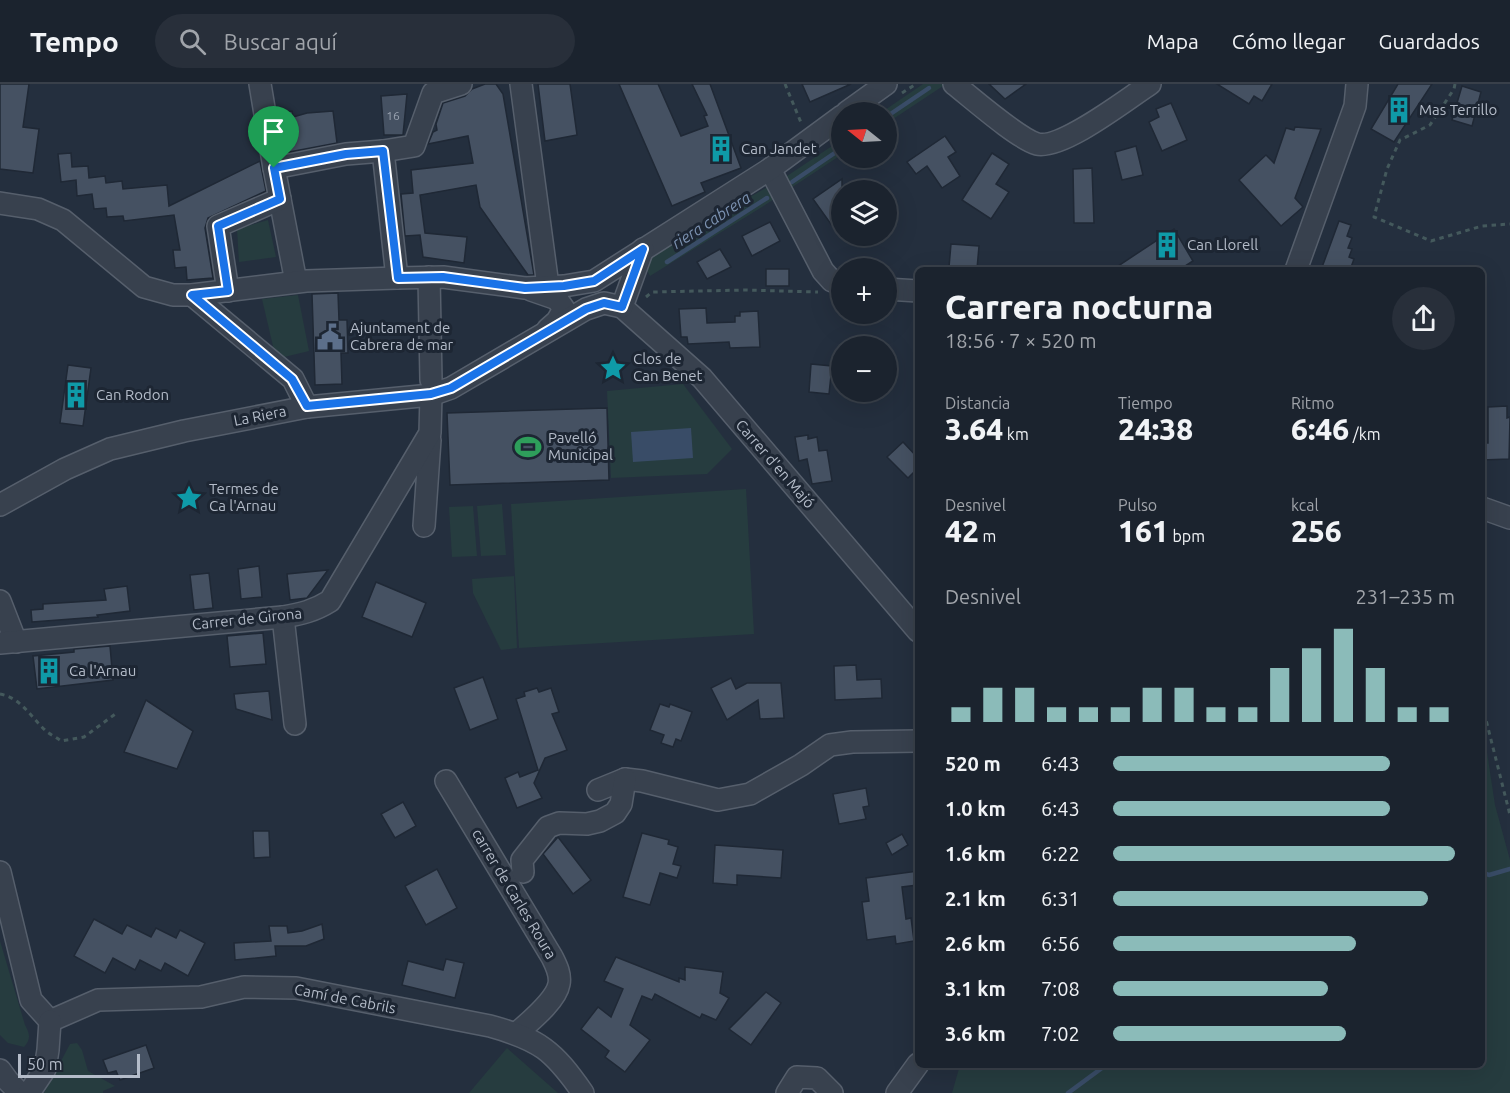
<!DOCTYPE html>
<html lang="es">
<meta charset="utf-8">
<style>
:root{--surface:#1b232e;--page:#282f3a;--text:#f1f3f6;--muted:#a0a4aa;--line:#39404a;--accent:#8bbbb9}
body{margin:0;font-family:Ubuntu,sans-serif;background:var(--page);color:var(--text);height:100vh;display:flex;flex-direction:column;font-size:22px;white-space:nowrap}
*{box-sizing:border-box;margin:0}
p{font-size:20px;color:var(--muted)}
.icon{flex:none;width:33px;height:33px;fill:none;stroke:currentColor;stroke-width:2;stroke-linecap:round;stroke-linejoin:round}
.map{position:relative;flex:1;overflow:hidden}
.panel{position:absolute;left:915px;top:183px;width:570px;height:801px;display:flex;flex-direction:column;background:var(--surface);border-radius:9px;box-shadow:0 6px 24px #0002,0 0 0 2px var(--line)}
.panel>*{flex:none}
.needle{width:39px;rotate:288deg}
.buttons{position:absolute;left:831px;top:18px;display:grid;gap:12px}
.buttons a{display:grid;place-items:center;width:66px;height:66px;border-radius:50%;background:var(--surface);box-shadow:0 6px 24px #0002,0 0 0 2px var(--line);font-size:30px}
.scale{position:absolute;left:18px;bottom:15px;width:122px;box-sizing:border-box;padding-left:6px;border:3px solid #b4bcc9;border-top:0;font-size:16px;line-height:21px;white-space:nowrap;color:#b4bcc9;-webkit-text-stroke:4px #1d2633;paint-order:stroke}
.pin{position:absolute;display:grid;place-items:center;width:51px;height:51px;color:#fff;margin:-62px -26px;border-radius:50% 50% 50% 0;rotate:-45deg;box-shadow:0 0 6px #0007}
.pin .icon{rotate:45deg}
.round{display:grid;place-items:center;flex:none;width:63px;height:63px;border-radius:32px;background:var(--page)}
.headline{display:flex;align-items:center;justify-content:space-between;height:102px;padding:0 30px}
h1{font-size:33px;font-weight:800;line-height:45px}
.figures{display:grid;grid-template-columns:repeat(3,1fr);gap:9px;height:102px;padding:6px 30px}
.figures div{display:grid;align-content:center}
.figures b{font-size:30px;font-weight:800}
.figures small{font-size:16px;font-weight:400}
.figures p{font-size:16px}
.chart{height:168px;padding:12px 30px}
.chart p{display:flex;justify-content:space-between}
.chart svg{width:100%;height:108px;margin-top:6px;stroke:var(--accent);stroke-width:6}
ul{padding:0 30px;list-style:none;font-size:20px}
li{display:grid;grid-template-columns:96px 72px 1fr;align-items:center;height:45px}
li i{height:15px;border-radius:8px;background:var(--accent)}
header{display:flex;align-items:center;gap:36px;box-sizing:border-box;height:84px;padding:0 30px;background:var(--surface);border-bottom:2px solid var(--line)}
header strong{font-size:28px}
nav{display:flex;gap:33px;margin-inline-start:auto;font-size:21px}
.search{width:420px;height:54px;background:var(--page);display:flex;align-items:center;gap:15px;box-sizing:border-box;padding:0 21px;border-radius:33px;color:var(--muted);font-size:22px}
.map>svg:first-child{display:block}
.green{fill:#263c3f}
.water{fill:#394c67}
.lines{fill:none;stroke-linecap:round;stroke-linejoin:round}
.stream{stroke:#394c67;stroke-width:4.5}
.building{fill:#455162;stroke:#1f2835;stroke-width:1.5}
.minor-casing{stroke:#565f6c;stroke-width:24}
.path{stroke:#44595c;stroke-width:3;stroke-dasharray:4.5 4.5;stroke-linecap:butt}
.minor{stroke:#38414e;stroke-width:21}
.route-casing{stroke:#fff;stroke-width:12}
.route{stroke:#1a73e8;stroke-width:8}
.labels{text-anchor:middle;stroke-width:6;stroke-linejoin:round;paint-order:stroke}
.number-label{font-size:12px;fill:#98a1af}
.poi-label{font-size:15px;fill:#b4bcc9;stroke:#1d2633;text-anchor:start}
.street-label{font-size:15px;fill:#b4bcc9;stroke:#1d2633}
.water-label{font-size:16px;font-style:italic;fill:#7c92b1;stroke:#1d2633}
</style>
<header>
<strong>Tempo</strong>
<div class="search"><svg class="icon" aria-label="search" viewBox="0 0 24 24"><circle cx="10" cy="10" r="6"/><path d="M15 15l6 6"/></svg>Buscar aquí</div>
<nav><a>Mapa</a><a>Cómo llegar</a><a>Guardados</a></nav>
</header>
<div class="map">
<svg width="1510" height="1009" viewBox="0 0 1510 1009">
<rect width="100%" height="100%" fill="#242f3e"/>
<g class="green">
<polygon points="923,0 946,0 887,39 886,28 882,28"/>
<polygon points="841,56 841,71 762,123 650,192 641,175 787,92"/>
<polygon points="268,136 276,173 239,178 237,145"/>
<polygon points="298,211 309,267 276,275 262,215"/>
<polygon points="683,300 732,365 707,390 611,394 607,307"/>
<polygon points="746,405 754,550 519,564 511,420"/>
<polygon points="502,420 506,471 481,472 477,422"/>
<polygon points="473,422 477,472 452,473 449,423"/>
<polygon points="514,492 517,564 501,566 473,509 472,495"/>
<polygon points="1482,635 1495,721 1510,776 1510,1009 952,1009 960,981 1482,981"/>
<path d="M0,857L25,941C30,950 31,955 24,963L8,959L0,951Z"/>
<polygon points="77,959 82,966 88,987 115,1002 103,1007 103,1009 44,1009 70,960"/>
<polygon points="507,964 558,1009 469,1009"/>
</g>
<polygon class="water" points="691,344 693,374 633,378 631,348"/>
<g class="lines">
<g class="stream">
<polyline points="886,33 929,4"/>
<polyline points="792,98 842,64"/>
<polyline points="667,178 767,114"/>
<polyline points="1482,788 1489,791 1510,785"/>
<polyline points="1068,1009 1106,981"/>
</g>
</g>
<g class="building">
<polygon points="0,0 29,0 23,43 39,45 33,89 0,85"/>
<polygon points="485,0 496,0 503,10 534,191 528,191 480,123 476,101 420,111 425,149 467,153 464,179 423,173 420,151 405,152 401,110 413,109 411,86 473,79 468,52 428,60 433,48 437,46 436,40 443,19 465,12 472,5"/>
<polygon points="538,0 570,0 577,51 545,57"/>
<polygon points="619,0 658,0 681,52 708,42 704,32 707,31 692,0 710,0 741,84 701,99 705,108 672,122"/>
<polygon points="802,0 851,0 810,18"/>
<polygon points="989,0 1026,0 1005,15"/>
<polygon points="1217,0 1272,0 1262,17 1254,12 1249,20"/>
<polygon points="1398,0 1432,0 1394,58 1371,45"/>
<polygon points="1462,2 1481,8 1472,42 1452,36"/>
<polygon points="407,10 403,51 384,51 381,12"/>
<polygon points="1171,19 1187,56 1162,67 1149,38 1159,33 1156,25"/>
<polygon points="292,27 293,33 307,29 333,27 337,59 284,69 278,29"/>
<polygon points="1295,43 1321,45 1295,114 1303,123 1281,142 1239,96 1266,71 1274,79 1286,44 1294,46"/>
<polygon points="945,52 956,68 948,73 960,92 942,104 927,82 916,90 907,78"/>
<polygon points="1136,62 1143,91 1122,96 1115,68"/>
<polygon points="71,69 72,83 88,82 89,94 105,92 106,99 122,97 123,105 167,101 169,122 260,77 266,107 208,134 205,144 213,194 187,196 186,183 175,184 173,166 180,166 174,131 124,137 123,132 107,133 106,124 94,125 92,110 77,112 76,96 61,98 58,70"/>
<polygon points="992,69 1009,80 996,100 1009,108 991,135 962,116"/>
<polygon points="1092,84 1094,139 1074,139 1073,85"/>
<polygon points="842,95 842,137 833,143 813,115"/>
<polygon points="1339,137 1351,141 1347,152 1352,154 1348,164 1352,165 1349,173 1354,175 1350,186 1321,186"/>
<polygon points="770,138 780,157 752,172 742,152"/>
<polygon points="1174,145 1193,177 1179,186 1112,186"/>
<polygon points="951,160 979,162 977,185 949,183"/>
<polygon points="720,165 731,183 707,195 697,178"/>
<rect x="766" y="185" width="23" height="17"/>
<polygon points="338,209 339,236 347,236 348,269 341,269 342,300 315,301 312,210"/>
<polygon points="706,224 707,239 735,238 735,232 740,232 740,228 758,227 760,263 730,264 729,258 688,260 687,253 681,253 679,225"/>
<polygon points="811,280 832,282 829,310 809,308"/>
<polygon points="68,281 91,284 83,342 60,339"/>
<polygon points="1507,322 1507,334 1510,333 1509,375 1482,376 1482,359 1488,359 1488,323"/>
<polygon points="607,324 609,396 450,401 447,329"/>
<polygon points="808,351 808,355 817,353 819,367 827,366 832,397 812,400 807,375 799,377 795,353"/>
<polygon points="903,358 918,374 918,384 908,394 887,373"/>
<polygon points="259,482 262,513 241,515 238,485"/>
<polygon points="328,486 307,514 290,516 287,490"/>
<polygon points="209,489 213,524 194,526 190,491"/>
<polygon points="376,498 426,519 412,553 362,533"/>
<polygon points="127,502 130,527 97,531 98,533 32,538 31,526 43,525 43,520 106,516 104,505"/>
<polygon points="263,549 266,580 230,583 227,552"/>
<polygon points="110,562 113,596 37,605 33,572 74,568 74,565"/>
<polygon points="856,581 857,596 881,595 882,614 835,616 834,582"/>
<polygon points="483,593 498,635 470,646 454,604"/>
<polygon points="731,594 736,605 747,599 781,599 784,634 760,635 758,616 727,636 711,604"/>
<polygon points="537,604 539,608 551,604 559,628 552,630 567,666 545,674 534,699 542,714 517,724 505,694 518,688 520,693 538,686 516,615 525,612 524,608"/>
<polygon points="269,607 272,636 236,625 234,610"/>
<polygon points="146,616 193,647 177,685 124,668"/>
<polygon points="660,620 669,623 670,620 692,628 681,657 676,655 673,663 661,659 664,651 650,646"/>
<polygon points="866,704 869,722 863,723 866,735 839,740 833,710"/>
<polygon points="403,718 416,742 395,754 381,730"/>
<polygon points="253,747 269,747 270,773 254,774"/>
<polygon points="642,749 669,756 668,760 678,763 673,780 681,782 677,794 660,789 650,821 623,813"/>
<polygon points="902,750 908,761 892,771 886,759"/>
<polygon points="558,753 591,796 573,810 543,770"/>
<polygon points="715,761 783,766 781,794 737,791 737,801 713,799"/>
<polygon points="437,785 457,824 426,841 405,802"/>
<polygon points="918,787 918,801 902,803 906,835 911,834 914,857 896,860 895,852 867,856 862,818 869,817 866,794"/>
<polygon points="94,835 122,850 127,841 151,853 156,844 176,854 180,846 205,859 188,892 165,879 161,887 140,876 135,886 113,874 105,889 74,872"/>
<polygon points="322,840 324,855 306,862 275,862 276,872 235,876 234,859 271,857 269,842 287,842 288,849 302,847"/>
<polygon points="616,873 679,898 679,894 685,896 685,883 723,888 720,909 729,914 716,936 702,930 700,934 655,910 652,916 642,912 630,941 650,956 625,988 605,973 609,967 581,945 598,923 611,933 623,905 604,897"/>
<polygon points="446,875 464,879 455,914 402,901 408,877 443,886"/>
<polygon points="766,908 781,919 751,961 729,945"/>
<polygon points="146,961 154,984 120,996 116,987 108,989 103,976"/>
</g>
<g class="lines">
<g class="minor-casing">
<g id="minor">
<polyline points="260,0 274,84 296,198"/>
<polyline points="521,0 548,202"/>
<path d="M954,0C972,14 1017,54 1037,60C1062,66 1127,15 1150,0"/>
<polyline points="847,28 886,0"/>
<polyline points="383,67 397,194"/>
<polyline points="274,84 346,70 383,67 414,62 433,9 461,0"/>
<polyline points="770,85 823,187 832,197 842,199"/>
<polyline points="0,119 38,125 63,136 144,203 173,211 192,211 306,197 397,194 443,193 525,204 564,202 594,197 770,85 842,32"/>
<polyline points="1296,186 1355,22 1357,0"/>
<polyline points="429,193 431,296"/>
<polyline points="886,205 918,207"/>
<polyline points="531,206 557,215 564,225 557,237 548,245"/>
<polyline points="228,207 218,142 280,115"/>
<polyline points="192,211 293,295 307,323"/>
<polyline points="622,223 702,294 918,547"/>
<polyline points="622,223 643,165"/>
<polyline points="0,421 65,385 110,365 184,347 307,323 431,311 451,304 586,225 604,219 622,223"/>
<polyline points="1482,424 1510,434"/>
<polyline points="424,442 430,356"/>
<polyline points="0,517 16,558"/>
<polyline points="283,533 295,640"/>
<path d="M0,559L283,533C301,530 314,527 330,517L430,349L431,311"/>
<path d="M446,697L552,873C556,881 561,890 559,900C556,917 529,938 516,950"/>
<polyline points="598,706 625,695 642,697 718,716 750,710 801,681 830,661 852,658 918,657"/>
<polyline points="0,788 31,916 50,937"/>
<polyline points="523,788 522,776 548,743 559,739 587,740 600,737 615,729 621,720 625,695"/>
<path d="M50,937L98,916L201,913L244,903L296,904L490,942C540,956 553,966 583,1009"/>
<polyline points="0,986 8,997 20,1009"/>
<polyline points="29,1009 45,985 48,966 50,937"/>
<polyline points="787,1009 797,993 817,994 832,1009"/>
<polyline points="897,1009 918,980"/>
</g>
</g>
<g class="path">
<polyline points="785,0 802,41"/>
<polyline points="1455,0 1454,5 1430,41 1400,56 1387,85 1374,133 1431,157 1482,142 1510,140"/>
<polyline points="902,9 916,0"/>
<polyline points="646,213 652,208 747,206 818,208"/>
<path d="M0,610C21,614 30,632 45,646C49,650 56,653 61,657L84,653L118,628"/>
<polyline points="1482,620 1510,731"/>
</g>
<use href="#minor" class="minor"/>
</g>
<g class="lines">
<g class="route-casing">
<polygon id="route" points="383,67 398,194 443,193 525,204 564,202 594,197 643,165 622,223 604,219 586,225 451,304 431,310 307,322 292,295 192,211 228,207 218,142 280,115 274,84 346,70"/>
</g>
<use href="#route" class="route"/>
</g>
<defs>
<g id="building-bare" transform="scale(2.07)"><path d="M-4-6H4V6H1V3H-1V6H-4ZM-2.5-4.3h1.7v1.8h-1.7ZM.8-4.3h1.7v1.8H.8ZM-2.5-1h1.7V.8h-1.7ZM.8-1h1.7V.8H.8Z" fill="#0f9aa8" stroke="#1d2633" stroke-width="2.5" paint-order="stroke"/></g>
<g id="civic-bare" transform="scale(2.07)"><path d="M-.6-6.5H3V-4.5H.6V-3L4-1V1h2V6H-6V1h2V-1L-.6-3ZM-1.2 2.5V6h2.4V2.5Z" fill="#5c6f8a" stroke="#1d2633" stroke-width="2.5" paint-order="stroke"/></g>
<g id="sight-bare" transform="scale(2.07)"><path d="M0-6L1.8-2.2L6-1.7L2.9 1.2L3.7 5.4L0 3.3L-3.7 5.4L-2.9 1.2L-6-1.7L-1.8-2.2Z" fill="#0f9aa8" stroke="#1d2633" stroke-width="2.5" paint-order="stroke"/></g>
<g id="stadium-bare" transform="scale(2.07)"><path d="M0-5a6.5 5 0 1 0 0 10a6.5 5 0 1 0 0-10ZM-3.5-1.8h7v3.6h-7Z" fill="#2e9e5b" stroke="#1d2633" stroke-width="2.5" paint-order="stroke"/></g>
</defs>
<g fill-rule="evenodd">
<use href="#building-bare" x="1399" y="26"/>
<use href="#building-bare" x="721" y="65"/>
<use href="#building-bare" x="1167" y="161"/>
<use href="#civic-bare" x="330" y="253"/>
<use href="#sight-bare" x="613" y="284"/>
<use href="#building-bare" x="76" y="311"/>
<use href="#stadium-bare" x="528" y="363"/>
<use href="#sight-bare" x="189" y="414"/>
<use href="#building-bare" x="49" y="587"/>
</g>
<g class="labels">
<g class="number-label">
<text x="393" y="36">16</text>
</g>
<g class="poi-label">
<text x="1419" y="31">Mas Terrillo</text>
<text x="741" y="70">Can Jandet</text>
<text x="1187" y="166">Can Llorell</text>
<text x="350" y="249">Ajuntament de<tspan x="350" dy="17">Cabrera de mar</tspan></text>
<text x="633" y="280">Clos de<tspan x="633" dy="17">Can Benet</tspan></text>
<text x="96" y="316">Can Rodon</text>
<text x="548" y="359">Pavelló<tspan x="548" dy="17">Municipal</tspan></text>
<text x="209" y="410">Termes de<tspan x="209" dy="17">Ca l'Arnau</tspan></text>
<text x="69" y="592">Ca l'Arnau</text>
</g>
<g class="street-label">
<text transform="translate(260 332) rotate(-11)" y="5">La Riera</text>
<text transform="translate(775 380) rotate(49)" y="5">Carrer d'en Majó</text>
<text transform="translate(247 535) rotate(-6)" y="5">Carrer de Girona</text>
<text transform="translate(514 810) rotate(59)" y="5">carrer de Carles Roura</text>
<text transform="translate(345 915) rotate(11)" y="5">Camí de Cabrils</text>
</g>
<g class="water-label">
<text transform="translate(711 136) rotate(-33)" y="6">riera cabrera</text>
</g>
</g>
</svg>
<div class="buttons">
<a><svg class="needle" viewBox="-14 -14 28 28"><path d="M0-13l5 13h-10z" fill="#e53935"/><path d="M0 13l5-13h-10z" fill="#a0a4aa"/></svg></a>
<a><svg class="icon" aria-label="layers" viewBox="0 0 24 24"><path d="M12 4l9 5-9 5-9-5zM3 14l9 5 9-5"/></svg></a>
<a>+</a>
<a>−</a>
</div>
<div class="scale">50 m</div>
<div class="pin" style="left:274px;top:84px;background:#1e9e55"><svg class="icon" aria-label="arrive" viewBox="0 0 24 24"><path d="M6 21V4h12l-3 4 3 4H6"/></svg></div>
<section class="panel">
<div class="headline"><div><h1>Carrera nocturna</h1><p>18:56 · 7 × 520 m</p></div><a class="round"><svg class="icon" aria-label="share" viewBox="0 0 24 24"><path d="M12 15V3M7 8l5-5 5 5M5 13v7h14v-7"/></svg></a></div>
<div class="figures">
<div><p>Distancia</p><b>3.64<small> km</small></b></div>
<div><p>Tiempo</p><b>24:38</b></div>
<div><p>Ritmo</p><b>6:46<small> /km</small></b></div>
</div>
<div class="figures">
<div><p>Desnivel</p><b>42<small> m</small></b></div>
<div><p>Pulso</p><b>161<small> bpm</small></b></div>
<div><p>kcal</p><b>256</b></div>
</div>
<div class="chart"><p><span>Desnivel</span>231–235 m</p>
<svg viewBox="0 0 160 44" preserveAspectRatio="none"><path d="M5 44V38M15 44V30M25 44V30M35 44V38M45 44V38M55 44V38M65 44V30M75 44V30M85 44V38M95 44V38M105 44V22M115 44V14M125 44V6M135 44V22M145 44V38M155 44V38"/></svg>
</div>
<ul>
<li><b>520 m</b>6:43<i style="width:81%"></i></li>
<li><b>1.0 km</b>6:43<i style="width:81%"></i></li>
<li><b>1.6 km</b>6:22<i style="width:100%"></i></li>
<li><b>2.1 km</b>6:31<i style="width:92%"></i></li>
<li><b>2.6 km</b>6:56<i style="width:71%"></i></li>
<li><b>3.1 km</b>7:08<i style="width:63%"></i></li>
<li><b>3.6 km</b>7:02<i style="width:68%"></i></li>
</ul>
</section>
</div>
